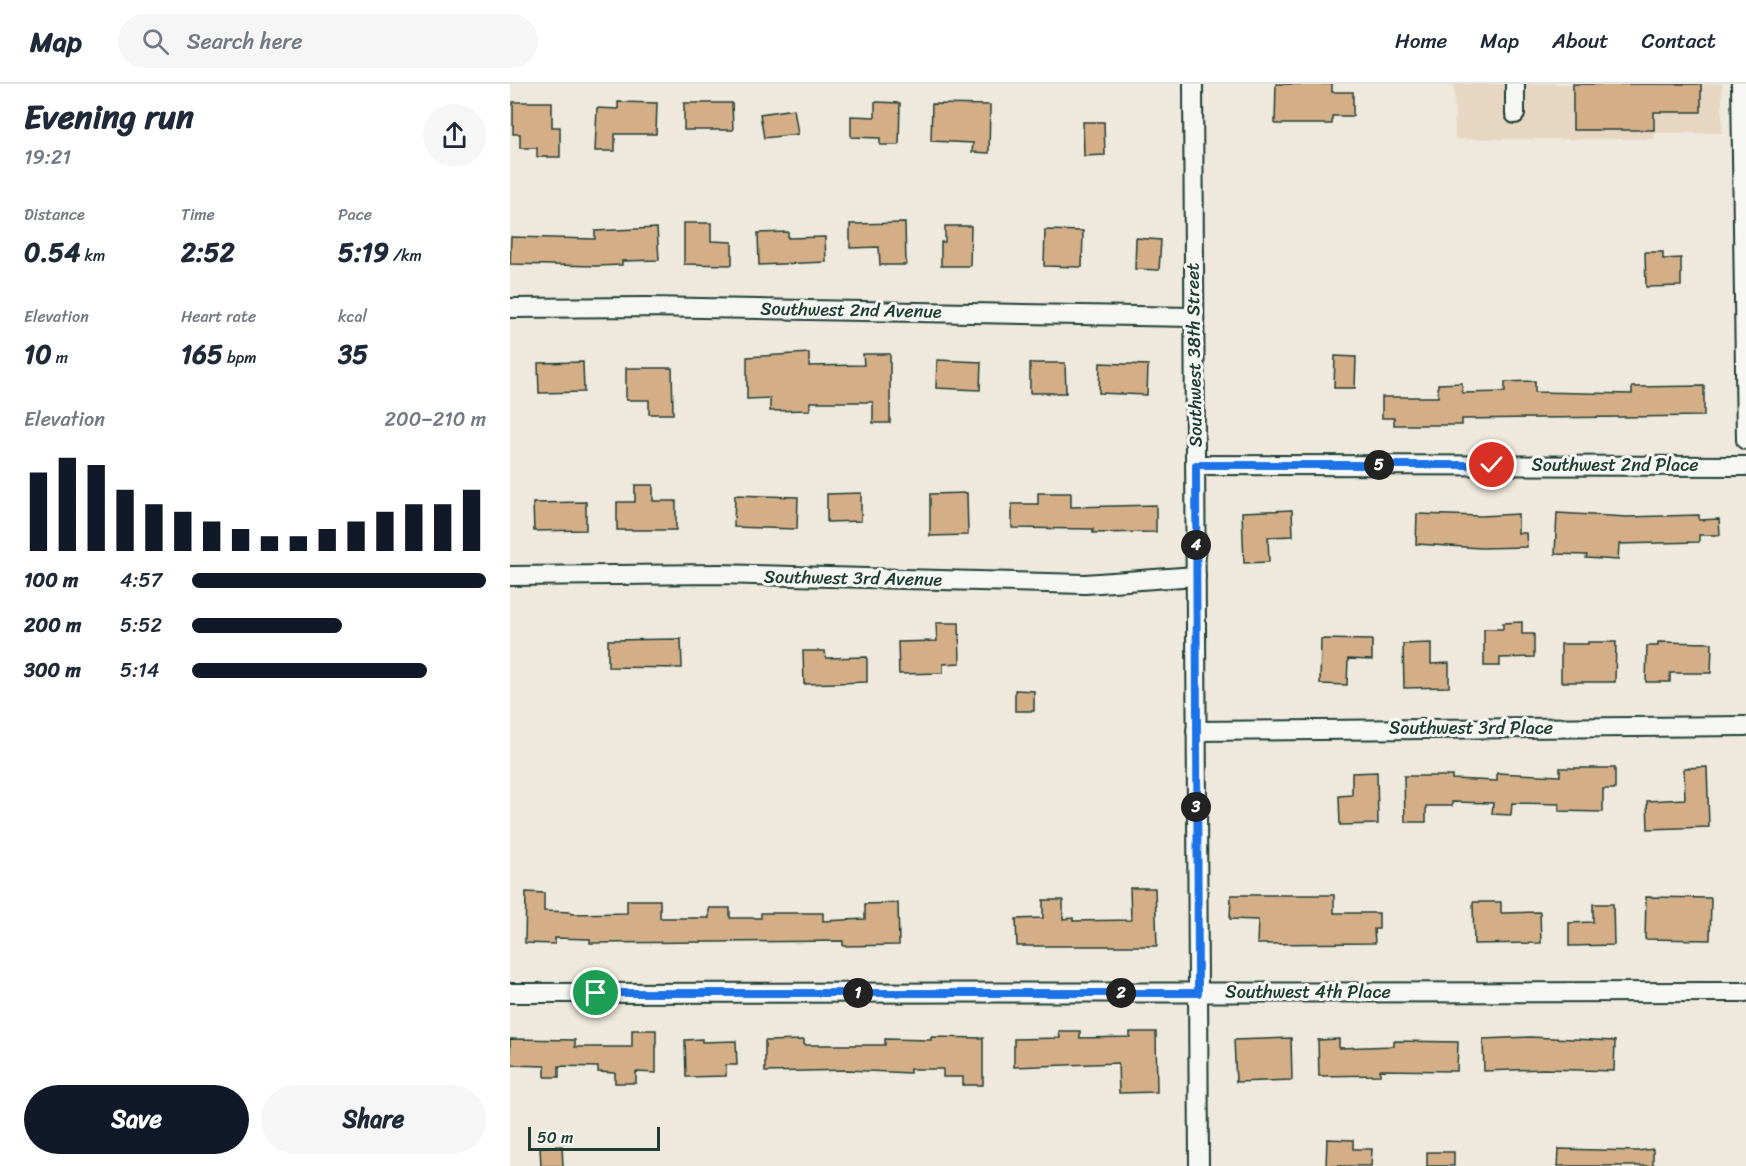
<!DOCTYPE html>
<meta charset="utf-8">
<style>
:root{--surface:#fff;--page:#f6f6f7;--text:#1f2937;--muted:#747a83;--line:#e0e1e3;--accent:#111827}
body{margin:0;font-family:Sriracha,sans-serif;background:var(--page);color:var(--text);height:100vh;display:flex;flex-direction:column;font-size:22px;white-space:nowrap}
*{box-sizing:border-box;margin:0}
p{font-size:20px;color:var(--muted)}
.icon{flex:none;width:33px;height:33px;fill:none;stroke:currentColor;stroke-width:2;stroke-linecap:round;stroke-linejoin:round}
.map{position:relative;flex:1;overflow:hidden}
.side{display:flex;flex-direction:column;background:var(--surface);width:510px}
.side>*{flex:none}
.scale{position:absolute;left:18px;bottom:15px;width:132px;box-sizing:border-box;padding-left:6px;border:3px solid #1f3d34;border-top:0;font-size:16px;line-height:21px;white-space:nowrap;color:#1f3d34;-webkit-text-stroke:4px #f6f6f2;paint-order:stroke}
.pin{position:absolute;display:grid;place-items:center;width:51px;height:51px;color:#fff;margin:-26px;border:3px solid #fff;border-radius:50%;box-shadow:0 2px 6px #0007}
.km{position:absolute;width:30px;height:30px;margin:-15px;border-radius:50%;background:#222;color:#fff;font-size:16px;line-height:30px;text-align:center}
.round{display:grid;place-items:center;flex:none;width:63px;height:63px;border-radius:32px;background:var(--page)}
.overview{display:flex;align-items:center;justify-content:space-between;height:102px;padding:0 24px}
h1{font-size:33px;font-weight:700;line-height:45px}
.metrics{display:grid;grid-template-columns:repeat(3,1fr);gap:9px;height:102px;padding:6px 24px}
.metrics div{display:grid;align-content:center}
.metrics b{font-size:26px;font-weight:700}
.metrics small{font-size:16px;font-weight:400}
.metrics p{font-size:16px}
.chart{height:168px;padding:12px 24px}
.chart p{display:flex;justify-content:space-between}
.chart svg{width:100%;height:108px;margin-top:6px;stroke:var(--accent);stroke-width:6}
.action{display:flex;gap:12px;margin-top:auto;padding:12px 24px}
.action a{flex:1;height:69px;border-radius:36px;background:var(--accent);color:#fff;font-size:24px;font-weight:700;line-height:69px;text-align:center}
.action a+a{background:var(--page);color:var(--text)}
ul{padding:0 24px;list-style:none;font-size:20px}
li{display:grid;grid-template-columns:96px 72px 1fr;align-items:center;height:45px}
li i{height:15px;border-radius:8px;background:var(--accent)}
header{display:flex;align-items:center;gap:36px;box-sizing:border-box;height:84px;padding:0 30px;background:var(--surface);border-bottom:2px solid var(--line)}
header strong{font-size:28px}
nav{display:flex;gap:33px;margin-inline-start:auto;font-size:21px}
.search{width:420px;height:54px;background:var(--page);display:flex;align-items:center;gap:15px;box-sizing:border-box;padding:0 21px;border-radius:33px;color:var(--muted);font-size:22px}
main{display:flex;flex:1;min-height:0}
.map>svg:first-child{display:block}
.built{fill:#e7d7c2}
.building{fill:#d4ae86;stroke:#1f3d34;stroke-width:1.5}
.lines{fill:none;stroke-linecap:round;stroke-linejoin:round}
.minor-casing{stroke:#1f3d34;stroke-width:22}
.minor{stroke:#f6f6f2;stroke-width:18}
.route-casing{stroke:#fff;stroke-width:12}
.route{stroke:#1a73e8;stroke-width:8}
.labels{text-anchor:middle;stroke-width:6;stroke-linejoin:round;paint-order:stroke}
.street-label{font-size:18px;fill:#1f3d34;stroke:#f6f6f2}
</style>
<header>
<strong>Map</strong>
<div class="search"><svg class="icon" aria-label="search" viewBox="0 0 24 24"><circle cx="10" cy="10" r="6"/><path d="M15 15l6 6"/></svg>Search here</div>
<nav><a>Home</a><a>Map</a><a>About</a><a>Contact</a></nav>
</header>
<main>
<section class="side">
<div class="overview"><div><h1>Evening run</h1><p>19:21</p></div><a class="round"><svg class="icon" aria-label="share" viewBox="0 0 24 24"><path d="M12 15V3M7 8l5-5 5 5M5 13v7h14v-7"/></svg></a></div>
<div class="metrics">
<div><p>Distance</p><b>0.54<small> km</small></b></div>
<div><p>Time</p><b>2:52</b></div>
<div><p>Pace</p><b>5:19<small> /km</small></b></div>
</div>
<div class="metrics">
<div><p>Elevation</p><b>10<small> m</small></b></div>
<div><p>Heart rate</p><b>165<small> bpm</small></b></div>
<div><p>kcal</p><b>35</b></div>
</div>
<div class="chart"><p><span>Elevation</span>200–210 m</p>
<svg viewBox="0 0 160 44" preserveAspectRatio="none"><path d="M5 44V12M15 44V6M25 44V9M35 44V19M45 44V25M55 44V28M65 44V32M75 44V35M85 44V38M95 44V38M105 44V35M115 44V32M125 44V28M135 44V25M145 44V25M155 44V19"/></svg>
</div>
<ul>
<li><b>100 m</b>4:57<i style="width:100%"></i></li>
<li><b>200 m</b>5:52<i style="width:51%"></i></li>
<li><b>300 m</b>5:14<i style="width:80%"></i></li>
</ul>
<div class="action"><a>Save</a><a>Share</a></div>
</section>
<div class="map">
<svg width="1236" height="1082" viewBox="0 0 1236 1082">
<rect width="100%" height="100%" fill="#efe8dc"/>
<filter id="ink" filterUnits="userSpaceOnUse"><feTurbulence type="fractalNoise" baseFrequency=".0167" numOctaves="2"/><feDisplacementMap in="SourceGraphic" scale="12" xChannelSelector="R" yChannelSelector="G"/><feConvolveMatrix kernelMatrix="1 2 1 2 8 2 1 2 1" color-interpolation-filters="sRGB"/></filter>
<g filter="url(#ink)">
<polygon class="built" points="944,0 1212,0 1212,49 1145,49 1144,55 945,55"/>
<g class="building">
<polygon points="766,0 822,0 822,8 843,8 843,32 822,32 822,40 765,40"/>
<polygon points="1063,0 1191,0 1191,28 1144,28 1144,46 1063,46"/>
<polygon points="3,18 42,18 42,43 50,43 50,73 27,73 27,64 10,64 10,50 3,50"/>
<polygon points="108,18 147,19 146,50 105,50 105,67 85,67 87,24 108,25"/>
<polygon points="365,18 390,19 389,61 370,61 370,54 341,53 341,32 365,33"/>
<polygon points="174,19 222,19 223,46 174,46"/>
<polygon points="422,20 480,21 479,69 462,68 463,59 421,57"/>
<polygon points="284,25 288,50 254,54 250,30"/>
<polygon points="573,38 594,38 595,71 574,72"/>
<polygon points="174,139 201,139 201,157 222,158 222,181 174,180"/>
<polygon points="395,139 396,181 370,181 369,163 340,164 340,140"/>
<polygon points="435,142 461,142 460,182 431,182 431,158 435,158"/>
<polygon points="147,144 149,176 112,177 112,181 86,182 0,180 1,153 85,155 85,147"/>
<polygon points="535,146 573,147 572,183 534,182"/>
<polygon points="278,148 278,154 315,153 316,178 249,181 248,149"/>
<polygon points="626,154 651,156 649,186 625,185"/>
<polygon points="1135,168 1153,168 1153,175 1171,174 1171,202 1136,203"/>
<polygon points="299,269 299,282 354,281 353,270 380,270 380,339 363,339 363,318 300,318 300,326 260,327 260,314 237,315 237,273"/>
<polygon points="825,272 846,273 845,304 824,304"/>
<polygon points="427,276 471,278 470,306 426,304"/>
<polygon points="73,278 74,308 29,309 28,279"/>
<polygon points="520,279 555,279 556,309 520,309"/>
<polygon points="590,279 638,281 637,311 589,309"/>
<polygon points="116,284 162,284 163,330 139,330 139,316 116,316"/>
<polygon points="1025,297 1025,308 1122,310 1122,303 1194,302 1194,332 952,335 952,341 884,341 884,334 872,334 872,313 928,313 928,300 952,299 952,309 995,308 995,298"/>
<polygon points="125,401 143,401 143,417 166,417 166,446 107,446 107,418 125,418"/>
<polygon points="351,409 351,437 317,438 317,410"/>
<polygon points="457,409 458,451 420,452 420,410"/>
<polygon points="528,409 561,409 561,423 646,421 646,448 583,449 583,445 502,444 502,420 528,420"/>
<polygon points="225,411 288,413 287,445 224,443"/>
<polygon points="76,418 76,446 24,447 23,419"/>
<polygon points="782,426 783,452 758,453 759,478 734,479 732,428"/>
<polygon points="1047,429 1117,433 1189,431 1189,436 1209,435 1210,451 1189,451 1189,458 1109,460 1108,476 1076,474 1077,471 1045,470"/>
<polygon points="907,430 971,432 1008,430 1008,449 1016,449 1017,463 971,464 906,460"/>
<polygon points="1012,538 1012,550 1024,550 1024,573 990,574 990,582 974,582 974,545 993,545 993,539"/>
<polygon points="426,539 449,539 450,579 433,580 433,589 389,590 388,558 427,557"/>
<polygon points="171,555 172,584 98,583 98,556"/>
<polygon points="811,555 862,556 862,576 838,575 837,601 810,600"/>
<polygon points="1078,558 1106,558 1105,598 1051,598 1051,560 1078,560"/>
<polygon points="1148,558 1202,559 1201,589 1160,589 1160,598 1136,598 1137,562 1148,562"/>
<polygon points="921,559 921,580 939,579 939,603 894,604 893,560"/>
<polygon points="293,567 315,567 316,574 357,573 357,598 294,600"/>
<polygon points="505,606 524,607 524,627 505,627"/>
<polygon points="1197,683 1199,743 1138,745 1137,717 1175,715 1174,684"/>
<polygon points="1050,684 1105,684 1105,705 1093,705 1093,728 1049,727 1049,720 1002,719 1001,731 982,730 983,719 942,718 942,722 916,722 916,738 895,738 894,692 942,692 942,695 987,697 987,689 1050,692"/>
<polygon points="867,688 868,740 830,741 829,712 842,711 842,689"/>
<polygon points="620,804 645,804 647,862 507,862 506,835 533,834 533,816 553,816 553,835 563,834 563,837 621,836"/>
<polygon points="16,808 34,809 34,827 61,828 61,830 117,829 117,816 150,816 150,834 199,834 199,824 220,824 220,834 251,834 251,829 313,829 313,837 355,835 355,820 388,819 389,861 333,862 333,857 80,859 80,855 45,854 45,860 15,859"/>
<polygon points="721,811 824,811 824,829 869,829 869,845 864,845 865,859 747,860 748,836 720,835"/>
<polygon points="1136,813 1201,814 1200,856 1135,855"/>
<polygon points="963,818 991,818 991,829 1030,828 1031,859 964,860"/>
<polygon points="1083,820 1103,820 1104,861 1059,862 1059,839 1083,838"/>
<polygon points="122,946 146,946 146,989 126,988 126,999 105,999 105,989 88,988 88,983 49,982 49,993 35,993 35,982 0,981 0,955 65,956 65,963 122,963"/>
<polygon points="549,947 570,947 570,954 620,953 620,948 646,948 647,1008 609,1009 608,979 504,983 504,955 550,954"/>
<polygon points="421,953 473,954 473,1001 453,1001 453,993 433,993 433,985 400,985 400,989 337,986 255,988 255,957 294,956 294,961 375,961 375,955 421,956"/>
<polygon points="1020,953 1105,957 1104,987 1034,985 974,987 973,955"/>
<polygon points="781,954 782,996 726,998 724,956"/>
<polygon points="192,955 192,958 226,957 227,981 216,981 216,992 176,993 175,956"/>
<polygon points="829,955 829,964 884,962 884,957 948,958 947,987 870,986 870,991 809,992 808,956"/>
<polygon points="817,1055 843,1056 843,1065 862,1065 861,1082 816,1082"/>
<polygon points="52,1062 53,1082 31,1082 30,1063"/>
<polygon points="1049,1065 1127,1067 1143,1065 1143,1082 1048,1082"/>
<rect x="917" y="1068" width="27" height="14"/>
</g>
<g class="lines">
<g class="minor-casing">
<g id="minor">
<polyline points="683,0 689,1082"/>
<polyline points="1005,0 1005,30"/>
<polyline points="1231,0 1236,356"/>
<polyline points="0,224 136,223 683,233"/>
<polyline points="686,381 1236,382"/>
<polyline points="0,492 210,490 575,500 686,492"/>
<polyline points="686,647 1236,642"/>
<polyline points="0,909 1236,908"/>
</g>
</g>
<use href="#minor" class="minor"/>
</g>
</g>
<g class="lines" filter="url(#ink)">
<g class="route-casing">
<polyline id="route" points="86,909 688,909 686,381 982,381"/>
</g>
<use href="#route" class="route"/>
</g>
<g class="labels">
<g class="street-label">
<text transform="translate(341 226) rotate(1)" y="6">Southwest 2nd Avenue</text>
<text transform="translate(684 271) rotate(-91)" y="6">Southwest 38th Street</text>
<text x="1105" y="387">Southwest 2nd Place</text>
<text transform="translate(343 494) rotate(1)" y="6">Southwest 3rd Avenue</text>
<text x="961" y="650">Southwest 3rd Place</text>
<text x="798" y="914">Southwest 4th Place</text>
</g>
</g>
</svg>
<div class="scale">50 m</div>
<div class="pin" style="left:86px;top:909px;background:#1e9e55"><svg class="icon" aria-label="arrive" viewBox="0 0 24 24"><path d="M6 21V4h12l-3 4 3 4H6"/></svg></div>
<div class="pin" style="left:982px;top:381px;background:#d93025"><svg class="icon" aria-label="check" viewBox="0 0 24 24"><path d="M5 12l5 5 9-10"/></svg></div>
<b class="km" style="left:348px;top:909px">1</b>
<b class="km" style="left:611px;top:909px">2</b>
<b class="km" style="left:686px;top:723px">3</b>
<b class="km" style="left:686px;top:461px">4</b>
<b class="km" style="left:869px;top:381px">5</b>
</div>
</main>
